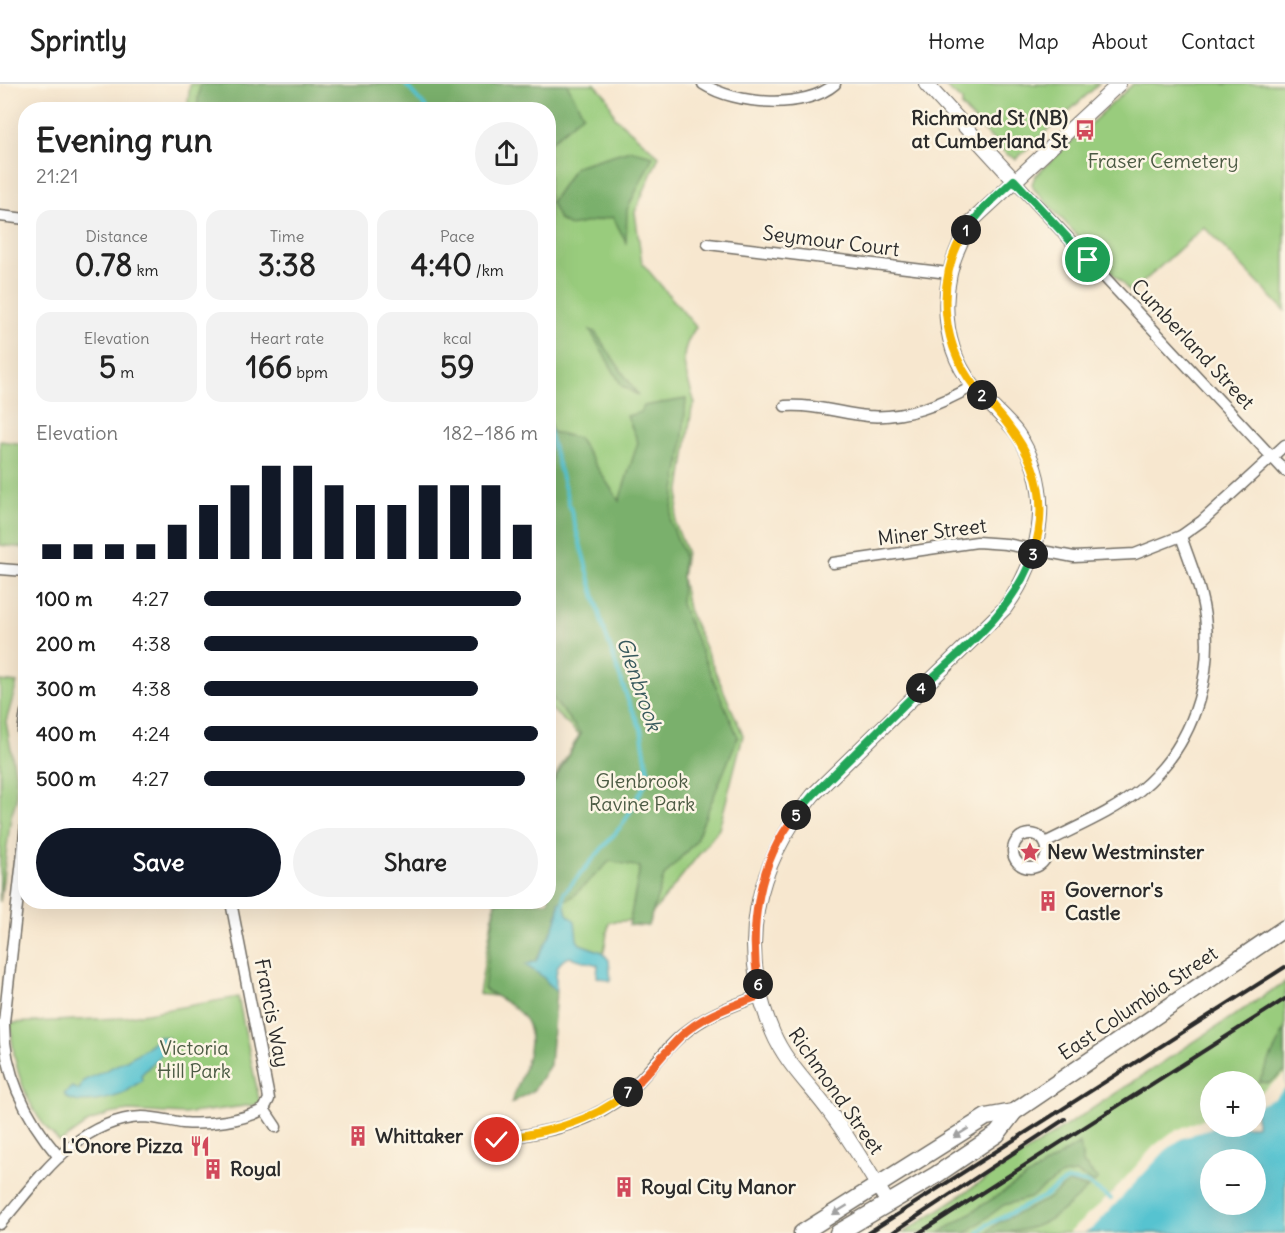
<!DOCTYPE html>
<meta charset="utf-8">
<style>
:root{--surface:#fff;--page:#f2f2f2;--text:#222;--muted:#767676;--line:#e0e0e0;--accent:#111827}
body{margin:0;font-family:Delius,sans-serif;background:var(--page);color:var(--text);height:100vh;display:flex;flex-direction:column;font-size:22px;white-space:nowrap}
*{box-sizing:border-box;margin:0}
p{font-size:20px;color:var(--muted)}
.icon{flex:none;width:33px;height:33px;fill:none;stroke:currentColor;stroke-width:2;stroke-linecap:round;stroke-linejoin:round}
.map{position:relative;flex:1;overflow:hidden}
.sheet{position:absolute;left:18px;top:18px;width:538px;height:807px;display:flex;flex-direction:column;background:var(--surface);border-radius:24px;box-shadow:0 6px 24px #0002}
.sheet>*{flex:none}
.buttons{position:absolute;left:1200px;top:987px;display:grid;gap:12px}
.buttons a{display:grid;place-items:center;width:66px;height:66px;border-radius:50%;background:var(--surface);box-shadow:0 6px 24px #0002;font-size:30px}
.pin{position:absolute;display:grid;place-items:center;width:51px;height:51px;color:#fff;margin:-26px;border:3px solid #fff;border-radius:50%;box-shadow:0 2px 6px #0007}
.km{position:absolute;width:30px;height:30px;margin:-15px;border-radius:50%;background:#222;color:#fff;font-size:16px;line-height:30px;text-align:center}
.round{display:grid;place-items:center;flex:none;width:63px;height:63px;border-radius:32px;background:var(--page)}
.summary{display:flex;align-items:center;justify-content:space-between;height:102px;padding:0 18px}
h1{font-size:33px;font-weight:700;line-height:45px}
.stats{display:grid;grid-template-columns:repeat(3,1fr);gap:9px;height:102px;padding:6px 18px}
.stats div{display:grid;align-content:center;border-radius:15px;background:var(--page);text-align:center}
.stats b{font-size:30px;font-weight:700}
.stats small{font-size:16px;font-weight:400}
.stats p{font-size:16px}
.chart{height:168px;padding:12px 18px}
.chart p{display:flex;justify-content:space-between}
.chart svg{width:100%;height:108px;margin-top:6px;stroke:var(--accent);stroke-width:6}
.button{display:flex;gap:12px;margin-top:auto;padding:12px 18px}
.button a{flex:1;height:69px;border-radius:36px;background:var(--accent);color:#fff;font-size:24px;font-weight:700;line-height:69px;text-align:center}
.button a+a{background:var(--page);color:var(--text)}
ul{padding:0 18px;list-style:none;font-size:20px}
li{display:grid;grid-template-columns:96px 72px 1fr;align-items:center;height:45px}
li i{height:15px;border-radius:8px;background:var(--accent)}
header{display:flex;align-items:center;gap:36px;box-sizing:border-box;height:84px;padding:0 30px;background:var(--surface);border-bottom:2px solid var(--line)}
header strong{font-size:28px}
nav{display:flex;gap:33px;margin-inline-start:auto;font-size:21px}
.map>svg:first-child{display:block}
.green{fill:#99cc7d;stroke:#627c54;stroke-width:1.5}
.forest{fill:#7ab06c;stroke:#526e4c;stroke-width:1.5}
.water{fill:#57c3d0;stroke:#41777e;stroke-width:1.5;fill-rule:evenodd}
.pier{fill:#f7e7cf}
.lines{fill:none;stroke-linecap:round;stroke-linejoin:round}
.stream{stroke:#57c3d0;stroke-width:4}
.minor-casing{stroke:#726d64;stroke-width:13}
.tertiary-casing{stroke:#726d64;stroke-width:16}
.primary-casing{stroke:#726d64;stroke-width:19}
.minor{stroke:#fff;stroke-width:10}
.tertiary{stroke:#fff;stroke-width:14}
.primary{stroke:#fff;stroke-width:16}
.rail{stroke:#2b2b2b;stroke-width:4}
.oneway{fill:#a0a0a0}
.split-1-casing{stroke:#fff;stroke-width:12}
.split-2-casing{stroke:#fff;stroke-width:12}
.split-3-casing{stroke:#fff;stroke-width:12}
.split-4-casing{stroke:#fff;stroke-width:12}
.split-5-casing{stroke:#fff;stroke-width:12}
.split-6-casing{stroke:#fff;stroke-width:12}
.split-7-casing{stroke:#fff;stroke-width:12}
.split-8-casing{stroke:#fff;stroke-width:12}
.split-1{stroke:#22a559;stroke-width:8}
.split-2{stroke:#f5b400;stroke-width:8}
.split-3{stroke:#f5b400;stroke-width:8}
.split-4{stroke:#22a559;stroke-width:8}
.split-5{stroke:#22a559;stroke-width:8}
.split-6{stroke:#f0652b;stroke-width:8}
.split-7{stroke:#f0652b;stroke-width:8}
.split-8{stroke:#f5b400;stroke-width:8}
.labels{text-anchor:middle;stroke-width:5;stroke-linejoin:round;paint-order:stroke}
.poi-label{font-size:20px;font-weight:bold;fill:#2b2b2b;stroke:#fcf5e5;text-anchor:start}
.park-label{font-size:20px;fill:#4c5b44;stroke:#fcf5e5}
.street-label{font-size:20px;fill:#2b2b2b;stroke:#fcf5e5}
.water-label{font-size:21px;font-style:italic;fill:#38595d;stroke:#fcf5e5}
</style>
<header>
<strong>Sprintly</strong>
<nav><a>Home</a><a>Map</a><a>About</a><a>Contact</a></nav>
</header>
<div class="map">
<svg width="1285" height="1149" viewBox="0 0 1285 1149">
<rect width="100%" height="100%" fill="#fcf5e5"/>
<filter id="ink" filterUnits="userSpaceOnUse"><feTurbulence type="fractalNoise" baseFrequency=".0167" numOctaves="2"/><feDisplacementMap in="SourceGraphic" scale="12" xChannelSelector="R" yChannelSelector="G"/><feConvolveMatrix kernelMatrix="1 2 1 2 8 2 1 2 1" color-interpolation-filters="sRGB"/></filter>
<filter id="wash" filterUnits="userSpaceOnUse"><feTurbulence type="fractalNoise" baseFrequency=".008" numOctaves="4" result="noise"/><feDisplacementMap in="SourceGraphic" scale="24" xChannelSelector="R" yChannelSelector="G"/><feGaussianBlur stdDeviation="1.35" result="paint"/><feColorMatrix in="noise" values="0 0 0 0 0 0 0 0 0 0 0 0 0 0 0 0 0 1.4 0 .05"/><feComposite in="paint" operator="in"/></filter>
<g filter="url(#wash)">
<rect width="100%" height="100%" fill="#f7e7cf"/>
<g class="green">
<path d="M190,0H595L607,13L615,33L659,72L635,128L642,179L696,243C675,273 686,287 695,320L692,324L675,439L686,467L682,494L688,525L743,651L719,745L648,835L609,838L602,879L551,870L542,918L479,910L495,818H549V703L579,651L549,623V26H187Z"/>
<polygon points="942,0 1099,0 1016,75 1006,70 962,23 962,17"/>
<polygon points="1133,0 1285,0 1285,227 1204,143 1131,209 1034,105 1032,100 1035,92"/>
<polygon points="0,357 25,360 25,464 0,461"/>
<polygon points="0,597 17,599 6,638 16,693 16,717 11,732 0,818"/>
<polygon points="1285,898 1285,993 1256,1015 1256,998 1210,998 1210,1035 1071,1149 903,1149"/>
<path d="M238,913L260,1020L184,1030L129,1027L109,1030L89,1038L60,1058C27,1029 12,982 11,939L119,934Z"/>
</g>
<g class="forest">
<polygon points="200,0 567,0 583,30 549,59 549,26 197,25"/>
<polygon points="630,66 653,72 627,126 626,158 613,133 570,142 559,136 551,118 576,82"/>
<polygon points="590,246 595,248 638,311 622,302"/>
<path d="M686,315L682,365L670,437L683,469L681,520L738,653L695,758L664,792L648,842L629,841L640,783L610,777L572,813L559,818C560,839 545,859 536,877L526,881L542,891L556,908L550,981L533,1007L511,1019C519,999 536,963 528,941C522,925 498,914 484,905L496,818H549V706L581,650L549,610V335L552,348L578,354L619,417L638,358L627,332L641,328L644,322Z"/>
<polygon points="1285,944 1285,987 1270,999 1259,998"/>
<polygon points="1080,1059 1083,1079 1098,1095 1094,1099 1076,1089 1062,1091 1030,1114 1004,1121 966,1149 939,1149"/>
<path d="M1069,1099L1088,1104C1051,1138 1038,1149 986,1149L998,1139L1046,1116Z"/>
</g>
<g class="water">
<path d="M564,817L567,830L575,837L577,856L580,860L602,868L609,876L611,897L597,893L598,881L570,873C552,878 557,894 556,908L542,892L525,881L536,877C545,859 560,838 559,818Z"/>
<path d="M158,952L168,954L169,962L141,991L142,997C135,1000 132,1004 126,1008C114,1015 72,1025 64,1010L72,1003L79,1006L83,997C102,988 147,969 158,952Z"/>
<path d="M1285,993V1149H1071L1078,1144L1156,1065L1210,1042H1256V1015ZM1210,1076H1256V1120H1210Z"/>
</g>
<g class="pier">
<polygon points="1285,990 1285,1004 1275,1014 1256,1023 1256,1012"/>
<polygon points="1210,1032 1213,1043 1181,1055 1165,1067 1093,1144 1085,1149 1068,1149 1109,1112 1154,1062 1172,1048"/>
</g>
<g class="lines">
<g class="stream">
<polyline points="405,0 428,26"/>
<polyline points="549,347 603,543 629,619 641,645 649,693 623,740 564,809 563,821"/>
<polyline points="978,1149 985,1142 1043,1113 1067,1096 1087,1099 1111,1115"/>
</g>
</g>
</g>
<g filter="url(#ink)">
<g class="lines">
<g class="minor-casing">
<g id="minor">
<path d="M703,0C736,21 805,26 835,0"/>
<polyline points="1014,96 1285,387"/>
<polyline points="0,132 26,135"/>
<polyline points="708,160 948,189"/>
<path d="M785,322C814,320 840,329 868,332C905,335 942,320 973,302"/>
<polyline points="833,479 977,458 1006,460 1074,473 1135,470 1181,452 1202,437 1285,361"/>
<polyline points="0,485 26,487"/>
<polyline points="26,628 23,648 26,671"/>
<path d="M26,740L4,938C3,990 26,1034 59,1073"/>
<circle cx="1030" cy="767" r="17"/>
<path d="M1045,759C1076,743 1113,728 1140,706C1198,658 1219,579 1200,508C1195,489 1187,470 1181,452"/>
<polyline points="231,818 268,1009 269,1015 264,1025"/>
<polyline points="264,1025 276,1043"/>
<path d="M497,1056C539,1049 579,1043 614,1019C642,1000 658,971 682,951C705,931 732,922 759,912"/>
<path d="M0,1140C39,1095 77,1036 142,1033C155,1033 169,1037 183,1039C207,1041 243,1037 264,1025"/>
</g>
</g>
<g class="tertiary-casing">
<g id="tertiary">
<polyline points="926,0 1014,96"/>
<path d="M888,1119C870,1089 852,1058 831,1030C812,1003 786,980 773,949C736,863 755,782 813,711L1005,524C1043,472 1055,405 1017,349C1004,332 986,319 973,302C935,253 940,186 973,136L1119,0"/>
</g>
</g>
<g class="primary-casing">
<g id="primary">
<polyline points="802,1149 986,1033 1014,1028"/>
<polyline points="838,1149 936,1091 997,1050 1014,1028 1285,844"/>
</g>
</g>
<use href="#minor" class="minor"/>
<use href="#tertiary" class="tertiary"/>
<use href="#primary" class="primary"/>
<g class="rail">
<polyline points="868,1149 1285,883"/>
<polyline points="892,1149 1065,1035"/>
<polyline points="919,1149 1285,915"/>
</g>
</g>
<defs><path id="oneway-solid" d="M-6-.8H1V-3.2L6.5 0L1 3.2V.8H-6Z" transform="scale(1.5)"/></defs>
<g class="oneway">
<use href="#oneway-solid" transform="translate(961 1049) rotate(148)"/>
<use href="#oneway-solid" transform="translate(840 1126) rotate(148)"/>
</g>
</g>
<g class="lines" filter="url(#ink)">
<g class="split-1-casing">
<polyline id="split-1" points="966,146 985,123 1014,96 1088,176"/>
</g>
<g class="split-2-casing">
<path id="split-2" d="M966,146C933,195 941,269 982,311"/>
</g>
<g class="split-3-casing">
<path id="split-3" d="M982,311C1026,356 1055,404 1033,470"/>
</g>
<g class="split-4-casing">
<path id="split-4" d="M921,604C964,564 1014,527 1033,470"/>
</g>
<g class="split-5-casing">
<polyline id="split-5" points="796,731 813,711 921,604"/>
</g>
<g class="split-6-casing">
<path id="split-6" d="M758,900C749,842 758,778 796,731"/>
</g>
<g class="split-7-casing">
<path id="split-7" d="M628,1008C647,991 662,971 680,953C701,932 732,922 759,912L758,900"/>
</g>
<g class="split-8-casing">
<path id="split-8" d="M497,1056C545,1048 590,1040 628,1008"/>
</g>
<use href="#split-1" class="split-1"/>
<use href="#split-2" class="split-2"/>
<use href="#split-3" class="split-3"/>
<use href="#split-4" class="split-4"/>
<use href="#split-5" class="split-5"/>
<use href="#split-6" class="split-6"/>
<use href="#split-7" class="split-7"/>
<use href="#split-8" class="split-8"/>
</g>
<defs>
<g id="bus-bare" transform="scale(1.62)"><path d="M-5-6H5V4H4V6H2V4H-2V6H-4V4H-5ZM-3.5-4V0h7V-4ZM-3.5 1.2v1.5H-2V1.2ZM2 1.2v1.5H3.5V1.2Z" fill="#d1495b" stroke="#fcf5e5" stroke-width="2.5" paint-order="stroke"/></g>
<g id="sight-bare" transform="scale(1.62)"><path d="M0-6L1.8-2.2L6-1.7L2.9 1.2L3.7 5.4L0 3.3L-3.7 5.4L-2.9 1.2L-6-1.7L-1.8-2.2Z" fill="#d1495b" stroke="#fcf5e5" stroke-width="2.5" paint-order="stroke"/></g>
<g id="building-bare" transform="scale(1.62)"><path d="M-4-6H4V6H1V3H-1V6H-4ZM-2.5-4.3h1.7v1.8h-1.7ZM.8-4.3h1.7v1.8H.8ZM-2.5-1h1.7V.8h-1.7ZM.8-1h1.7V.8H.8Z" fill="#d1495b" stroke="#fcf5e5" stroke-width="2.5" paint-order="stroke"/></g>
<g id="restaurant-bare" transform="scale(1.62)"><path d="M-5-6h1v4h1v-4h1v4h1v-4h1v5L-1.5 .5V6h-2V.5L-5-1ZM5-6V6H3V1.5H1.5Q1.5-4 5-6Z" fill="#d1495b" stroke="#fcf5e5" stroke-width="2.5" paint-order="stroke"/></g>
</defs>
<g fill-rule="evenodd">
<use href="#bus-bare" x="1085" y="46"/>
<use href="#sight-bare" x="1030" y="768"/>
<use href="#building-bare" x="1048" y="817"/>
<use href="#building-bare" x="358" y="1052"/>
<use href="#restaurant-bare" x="200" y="1062"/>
<use href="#building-bare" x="213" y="1085"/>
<use href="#building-bare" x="624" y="1103"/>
</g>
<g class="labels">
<g class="poi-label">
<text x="1068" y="41" text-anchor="end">Richmond St (NB)<tspan x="1068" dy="23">at Cumberland St</tspan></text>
<text x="1047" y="775">New Westminster</text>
<text x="1065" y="813">Governor's<tspan x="1065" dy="23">Castle</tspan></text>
<text x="375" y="1059">Whittaker</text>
<text x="183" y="1069" text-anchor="end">L'Onore Pizza</text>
<text x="230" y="1092">Royal</text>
<text x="641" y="1110">Royal City Manor</text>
</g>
<g class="park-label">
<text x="1163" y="84">Fraser Cemetery</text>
<text x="642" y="704">Glenbrook<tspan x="642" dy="23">Ravine Park</tspan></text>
<text x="194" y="971">Victoria<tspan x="194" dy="23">Hill Park</tspan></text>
</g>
<g class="street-label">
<text transform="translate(831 157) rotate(7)" y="7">Seymour Court</text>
<text transform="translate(1193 260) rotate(47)" y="7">Cumberland Street</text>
<text transform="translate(932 448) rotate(-7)" y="7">Miner Street</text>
<text transform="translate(1138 919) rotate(-34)" y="7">East Columbia Street</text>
<text transform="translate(272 929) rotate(79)" y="7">Francis Way</text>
<text transform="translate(836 1007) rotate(55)" y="7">Richmond Street</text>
</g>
<g class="water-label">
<text transform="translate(639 600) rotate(71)" y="7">Glenbrook</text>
</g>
</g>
</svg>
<div class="buttons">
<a>+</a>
<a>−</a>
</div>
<div class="pin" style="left:1088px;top:176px;background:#1e9e55"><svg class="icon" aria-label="arrive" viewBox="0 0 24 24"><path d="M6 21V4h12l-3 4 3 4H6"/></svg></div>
<div class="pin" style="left:497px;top:1056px;background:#d93025"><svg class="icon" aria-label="check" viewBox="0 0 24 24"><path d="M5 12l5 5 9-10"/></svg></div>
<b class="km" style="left:966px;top:146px">1</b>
<b class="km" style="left:982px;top:311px">2</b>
<b class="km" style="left:1033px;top:470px">3</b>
<b class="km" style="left:921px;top:604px">4</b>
<b class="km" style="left:796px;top:731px">5</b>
<b class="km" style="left:758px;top:900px">6</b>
<b class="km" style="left:628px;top:1008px">7</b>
<section class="sheet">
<div class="summary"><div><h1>Evening run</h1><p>21:21</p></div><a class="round"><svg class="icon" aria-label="share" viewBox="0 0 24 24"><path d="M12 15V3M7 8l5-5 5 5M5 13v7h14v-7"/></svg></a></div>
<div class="stats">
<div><p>Distance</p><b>0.78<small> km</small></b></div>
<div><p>Time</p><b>3:38</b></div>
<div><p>Pace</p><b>4:40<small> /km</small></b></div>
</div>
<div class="stats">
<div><p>Elevation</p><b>5<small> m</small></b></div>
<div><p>Heart rate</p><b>166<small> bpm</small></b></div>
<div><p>kcal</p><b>59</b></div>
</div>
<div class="chart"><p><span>Elevation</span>182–186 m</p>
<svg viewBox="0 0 160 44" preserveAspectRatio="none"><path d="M5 44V38M15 44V38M25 44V38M35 44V38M45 44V30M55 44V22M65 44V14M75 44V6M85 44V6M95 44V14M105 44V22M115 44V22M125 44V14M135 44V14M145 44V14M155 44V30"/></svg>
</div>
<ul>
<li><b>100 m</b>4:27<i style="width:95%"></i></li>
<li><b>200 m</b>4:38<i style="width:82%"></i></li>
<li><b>300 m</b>4:38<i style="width:82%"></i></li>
<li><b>400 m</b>4:24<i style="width:100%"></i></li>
<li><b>500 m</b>4:27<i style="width:96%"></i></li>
</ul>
<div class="button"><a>Save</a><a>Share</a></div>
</section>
</div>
